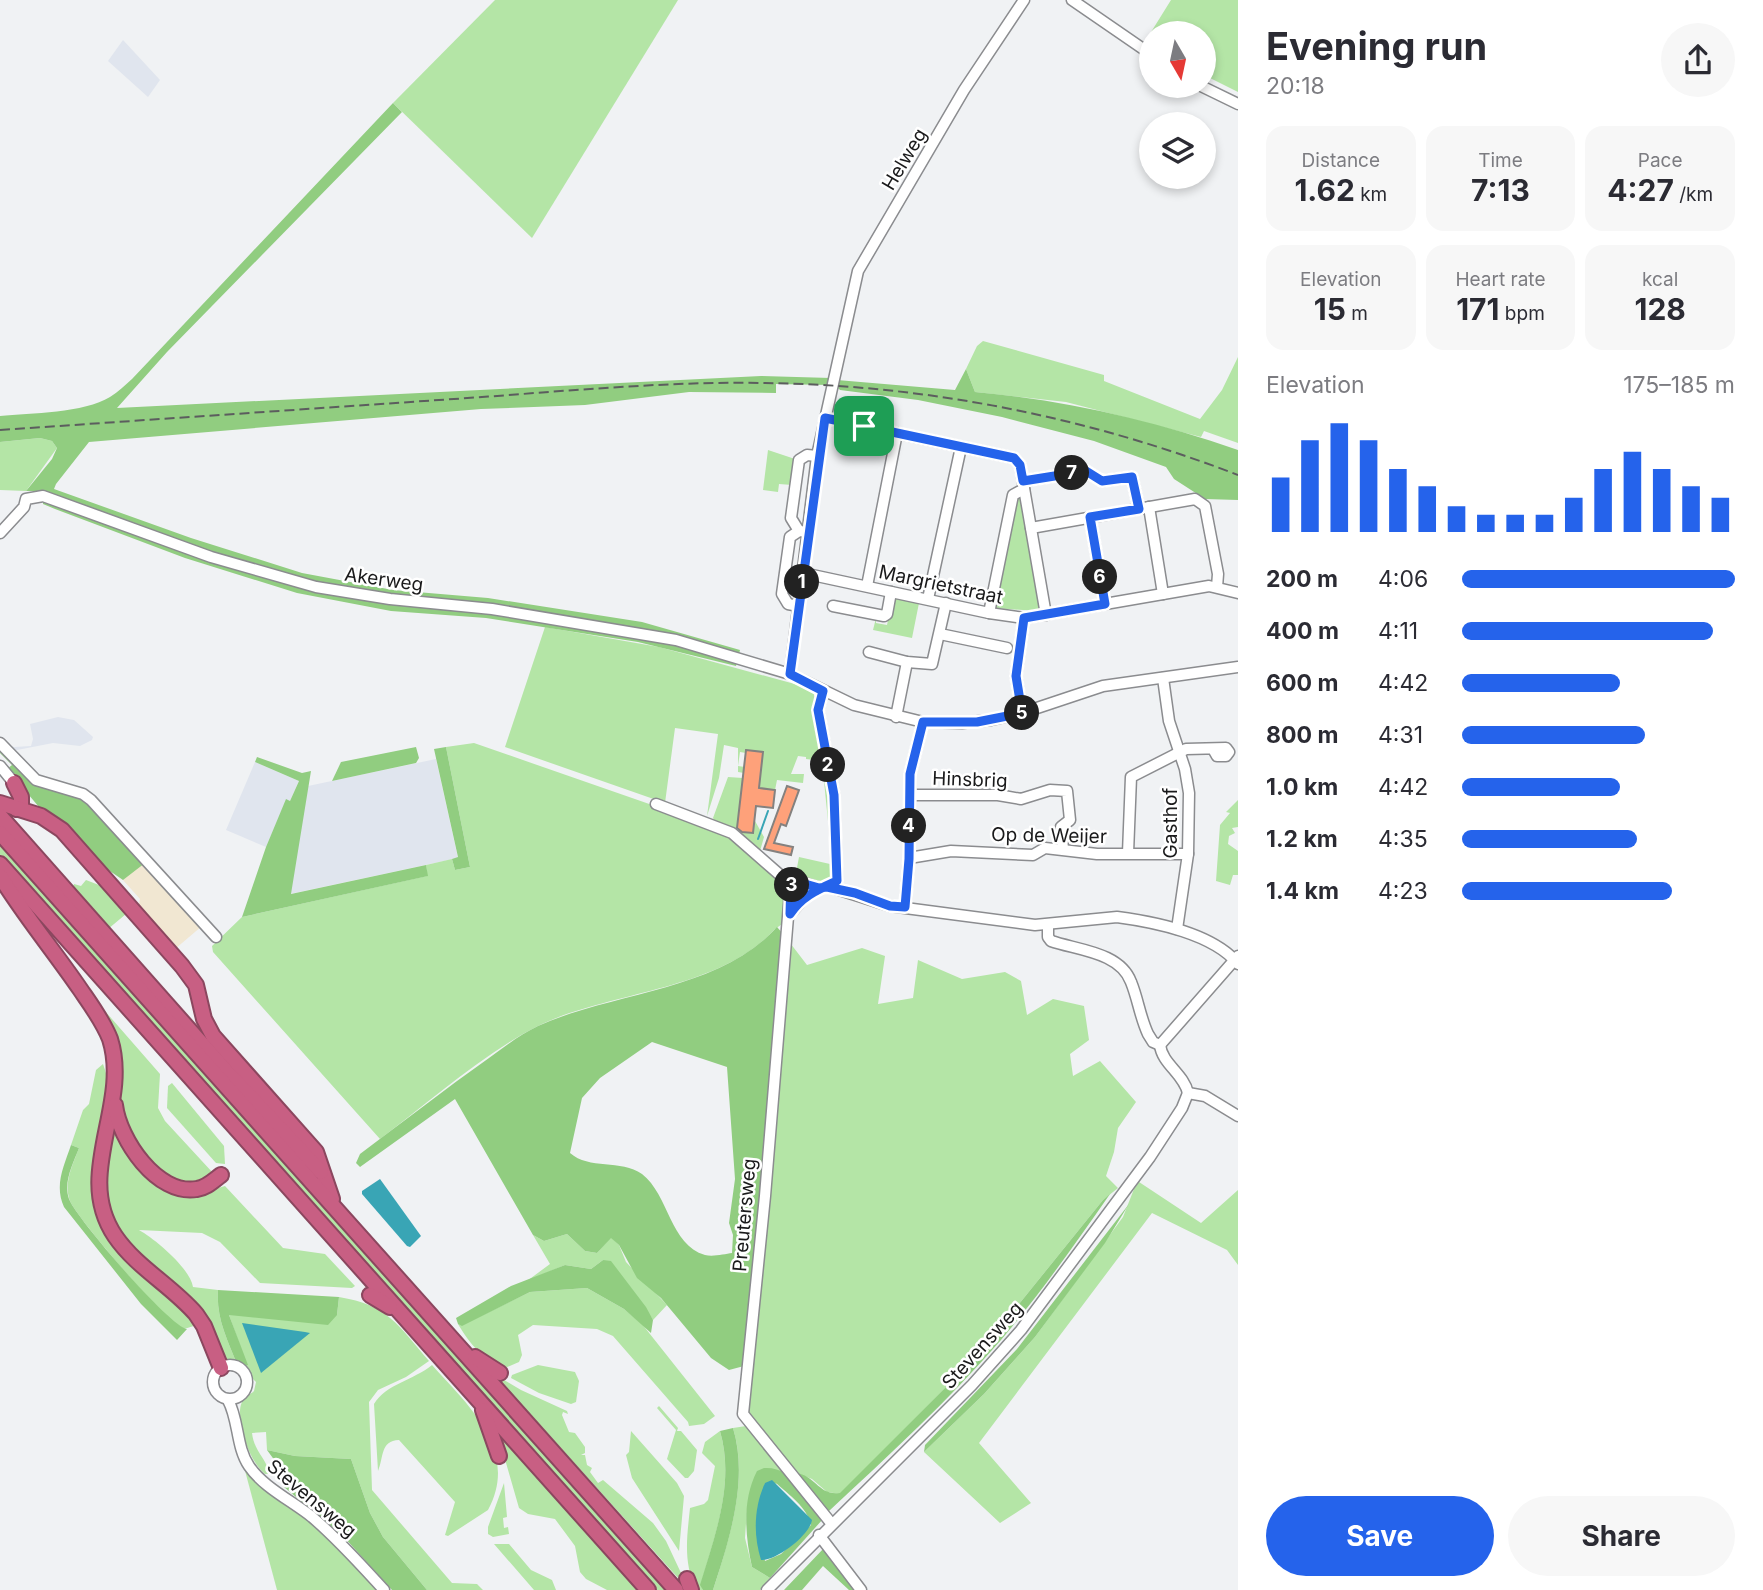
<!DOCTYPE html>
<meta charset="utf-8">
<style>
:root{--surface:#fff;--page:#f7f7f7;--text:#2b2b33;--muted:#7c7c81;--accent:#2563eb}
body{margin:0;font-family:Inter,sans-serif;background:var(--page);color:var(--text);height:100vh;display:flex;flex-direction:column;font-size:26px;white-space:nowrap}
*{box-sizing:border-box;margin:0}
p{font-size:23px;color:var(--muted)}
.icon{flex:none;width:38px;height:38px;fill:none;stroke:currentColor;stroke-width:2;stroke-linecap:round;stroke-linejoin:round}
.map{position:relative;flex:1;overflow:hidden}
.drawer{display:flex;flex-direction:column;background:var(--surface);width:525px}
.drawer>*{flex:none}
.needle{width:46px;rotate:171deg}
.fabs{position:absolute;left:1139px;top:21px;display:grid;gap:14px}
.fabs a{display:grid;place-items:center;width:77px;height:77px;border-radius:50%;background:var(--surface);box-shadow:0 4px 10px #0003;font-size:35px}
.pin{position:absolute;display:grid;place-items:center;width:60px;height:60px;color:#fff;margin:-30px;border-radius:14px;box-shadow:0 4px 10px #0006}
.km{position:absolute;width:35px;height:35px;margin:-18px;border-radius:50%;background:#222;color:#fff;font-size:19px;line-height:35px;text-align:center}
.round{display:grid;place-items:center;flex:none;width:74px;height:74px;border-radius:37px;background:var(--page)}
.headline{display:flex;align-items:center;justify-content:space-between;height:119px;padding:0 28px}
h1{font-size:38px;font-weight:700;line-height:52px}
.metrics{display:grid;grid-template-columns:repeat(3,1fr);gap:10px;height:119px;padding:7px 28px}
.metrics div{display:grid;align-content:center;border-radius:18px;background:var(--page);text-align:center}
.metrics b{font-size:30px;font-weight:700}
.metrics small{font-size:19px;font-weight:400}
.metrics p{font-size:19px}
.chart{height:196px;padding:14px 28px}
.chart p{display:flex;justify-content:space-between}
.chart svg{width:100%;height:126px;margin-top:7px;stroke:var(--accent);stroke-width:6}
.action{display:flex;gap:14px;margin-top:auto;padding:14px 28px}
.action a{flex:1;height:80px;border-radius:42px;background:var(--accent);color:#fff;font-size:28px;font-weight:700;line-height:80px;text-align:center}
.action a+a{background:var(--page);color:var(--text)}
ul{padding:0 28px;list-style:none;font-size:23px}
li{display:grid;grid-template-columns:112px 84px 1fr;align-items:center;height:52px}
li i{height:18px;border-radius:9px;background:var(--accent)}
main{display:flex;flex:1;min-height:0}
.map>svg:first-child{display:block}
.commercial{fill:#f1e7d2}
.built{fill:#e0e5ee}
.green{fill:#b4e5a6}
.forest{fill:#91cd80;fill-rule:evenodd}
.water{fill:#39a5b5}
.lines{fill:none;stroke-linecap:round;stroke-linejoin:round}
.stream{stroke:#39a5b5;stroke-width:2}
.building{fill:#fea17a;stroke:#84817f;stroke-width:2}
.minor-casing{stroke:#8b8c8f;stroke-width:13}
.highway-casing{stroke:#8b475f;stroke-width:18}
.minor{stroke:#fff;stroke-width:10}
.highway{stroke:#c85f83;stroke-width:14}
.rail{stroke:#5c5d5e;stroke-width:2;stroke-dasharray:10 5;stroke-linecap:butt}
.route-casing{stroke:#fff;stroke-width:14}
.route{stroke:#2563eb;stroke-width:9}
.labels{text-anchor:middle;stroke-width:5;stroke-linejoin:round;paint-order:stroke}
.street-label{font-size:19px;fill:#1a1a1b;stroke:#fff}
</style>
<main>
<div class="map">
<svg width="1238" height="1590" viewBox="0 0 1238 1590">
<rect width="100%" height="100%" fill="#f0f2f4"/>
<polygon class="commercial" points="145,863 202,926 175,949 138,908 140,899 123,880 135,868"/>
<g class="built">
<polygon points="123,40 160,80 148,97 108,61"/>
<polygon points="58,717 74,720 93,737 92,740 80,746 53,743 12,751 3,743 14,747 31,746 33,739 30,724"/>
<polygon points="436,759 458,858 290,894 308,786"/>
<polygon points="255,762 299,781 290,801 286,800 266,847 226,830"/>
</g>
<g class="green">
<polygon points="495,0 678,0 532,238 393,103"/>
<polygon points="1171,0 1238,0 1238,92 1204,75 1204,33 1152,33 1151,51 1143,45"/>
<polygon points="983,341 1104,375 1104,381 1200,419 1222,390 1238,357 1238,443 1204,431 1201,437 1066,402 975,392 966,369 977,346"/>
<polygon points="40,438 52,441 57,448 26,491 0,490 0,442"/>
<polygon points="768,450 795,459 792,485 779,484 778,492 763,490"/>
<polygon points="1022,494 1040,605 1037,611 993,608 1015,499"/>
<polygon points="893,597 919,603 912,638 873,630 876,618 876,623 887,625"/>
<polygon points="545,627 659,647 813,689 829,783 833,831 829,831 822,761 806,759 806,757 798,756 791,774 804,774 803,783 777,780 775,790 759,788 762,752 747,750 746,753 740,752 738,766 745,767 744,773 738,772 738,748 724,745 719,778 707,816 718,734 675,728 665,803 505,747"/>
<path d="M474,743L678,814L728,835L789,882C788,892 790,909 786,919C784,923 778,927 774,930C717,992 607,991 536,1027C483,1054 428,1103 380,1139L213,952L212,946L242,917L427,876L426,865L452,859L455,870L470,867L446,747Z"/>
<polygon points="728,777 743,778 737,831 753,833 755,821 764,837 760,851 715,822 713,818"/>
<polygon points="1238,800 1238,827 1232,828 1235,833 1229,836 1228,844 1238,851 1238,875 1233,875 1230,885 1216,881 1220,825 1230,813 1226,812"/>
<polygon points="0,840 671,1590 656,1590 56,920 0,857"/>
<path d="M799,857L830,864V874H833C825,888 812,880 799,877L796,873Z"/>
<polygon points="86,880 104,887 126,914 108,929 73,887 74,884 81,886"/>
<polygon points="784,935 807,965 862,948 885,956 878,1004 913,998 918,960 962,979 1005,972 1021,981 1027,1015 1053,999 1084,1006 1089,1040 1070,1054 1073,1076 1100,1061 1136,1102 1118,1128 1114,1152 1106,1176 1118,1188 1103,1200 977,1356 840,1494 827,1492 812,1479 796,1473 746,1412 768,1087"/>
<polygon points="91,995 160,1074 158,1108 165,1121 213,1173 200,1185 175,1184 128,1140 119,1102 118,1053"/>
<path d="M103,1064L108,1079L96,1203L197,1325C191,1326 187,1330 181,1328C166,1322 77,1218 70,1201C63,1183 73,1164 79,1148L71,1145L83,1110L89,1104L96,1070Z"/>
<polygon points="172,1083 224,1146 225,1164 216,1163 167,1108 168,1086"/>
<path d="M114,1121L180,1195L191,1196L225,1186L283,1248L325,1254L355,1286L352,1288L260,1283L220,1242L202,1233L139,1230C155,1239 190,1268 193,1287L218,1290C216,1318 227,1339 237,1364L232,1361L222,1363L218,1350L130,1248L109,1216L105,1180Z"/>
<polygon points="1139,1182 1201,1223 1238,1190 1238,1265 1227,1250 1152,1213 979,1443 1031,1503 1000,1523 924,1452 984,1394 1035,1337 1123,1217 1134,1189"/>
<polygon points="567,1234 585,1251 597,1253 611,1237 619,1245 626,1262 667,1305 653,1320 631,1288 603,1260 591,1269 565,1265 527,1281 550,1264 533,1235 544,1241"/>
<path d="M587,1288L624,1309L642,1324L715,1416L704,1424L689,1426L688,1422L613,1336L597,1329L533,1325L518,1335L522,1355L519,1362L505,1368C484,1361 469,1343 458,1324L462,1325L530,1292Z"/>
<path d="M339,1297C388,1305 398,1325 429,1361L406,1377L378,1390L369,1402L372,1490L452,1583L477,1584L483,1590H427L383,1537L370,1513L351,1459L295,1456L267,1450L266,1432L252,1433C254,1451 266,1458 270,1474H265C250,1463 234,1419 242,1402C244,1396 250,1395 254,1391L256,1382L241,1367L247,1365L229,1315H337Z"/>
<path d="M432,1365C468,1405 520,1451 488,1510L448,1536L445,1535L455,1502L399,1440C380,1441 384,1457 378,1471L374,1404C386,1384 414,1380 432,1365Z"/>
<polygon points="538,1365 575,1372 579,1381 576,1402 571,1404 539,1393 511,1378 512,1375"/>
<polygon points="494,1374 521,1390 567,1411 568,1414 563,1412 562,1415 569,1432 575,1433 585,1447 585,1453 581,1455 585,1455 587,1465 592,1468 590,1472 598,1483 603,1480 653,1523 666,1541 689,1590"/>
<polygon points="659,1406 678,1428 677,1431 681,1431 697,1450 694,1471 688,1478 685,1478 667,1459 676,1430 657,1408"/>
<path d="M746,1426L789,1473L747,1509L745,1538L752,1567L770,1578L760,1590H713C729,1540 749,1480 733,1428Z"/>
<polygon points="496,1428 641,1590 607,1590 586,1579 580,1572 575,1546 555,1519 528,1514 519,1508"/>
<polygon points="631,1431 677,1483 684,1496 679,1551 632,1478 626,1455 629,1452"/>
<path d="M720,1431C735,1483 715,1535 701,1584L703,1590H696C683,1562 687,1537 690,1508L704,1504L708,1500L715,1466L702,1453L705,1442Z"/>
<polygon points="244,1467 332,1540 379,1590 277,1590"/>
<polygon points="504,1483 507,1517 503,1518 504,1528 508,1527 509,1534 493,1537 488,1534 488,1527"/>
<polygon points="494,1544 509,1544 531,1570 552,1580 556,1590 534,1590"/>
</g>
<g class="forest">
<path d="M393,103L402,112L167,352L117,408L761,376L831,378L829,385L776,384V393L689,392L585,405L481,409L89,442L56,484L54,489L191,538L302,573L393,590L488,598L642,622L740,650L736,666L638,642L486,618L391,611L297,593L185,558L55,509L43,504V497L36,491H26L52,459L57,448L52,441L40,438L0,442V416C31,413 84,413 110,397C118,392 125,385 132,379Z"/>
<path d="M966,369L975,392C1065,400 1152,420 1238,450V500L1205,499L1174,479L1166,467L1094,441L1002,417L918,400L840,390L836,386L837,380L955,390Z"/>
<polygon points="0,747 19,769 86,798 145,863 123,880 104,867 65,825 44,813 7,769 12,765 0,753"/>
<polygon points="416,747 419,758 416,763 332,781 341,762"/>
<polygon points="446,747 470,867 455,870 452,859 458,857 434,749"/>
<polygon points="257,757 302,773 311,771 291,894 426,865 428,876 242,917 266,847 286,799 290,801 299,781 255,762"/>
<path d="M777,927L784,935C769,1078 760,1222 744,1366L729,1370L711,1358L661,1298L637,1278L619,1245L611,1238L597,1253L585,1251L567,1234L544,1241L533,1235L455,1099L360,1167L356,1163L360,1154C403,1122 445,1089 489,1058C504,1047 521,1034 538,1026C613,992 720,991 777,927ZM652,1042L727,1067L735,1179L729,1223L733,1235L732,1253C725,1254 713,1257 705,1255C670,1245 669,1195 642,1174C621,1159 589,1170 570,1153L582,1098L600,1078Z"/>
<path d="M71,1145L79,1148C73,1164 63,1182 69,1199C76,1218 171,1328 187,1329L177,1340L141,1304L64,1207C54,1185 64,1166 71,1145Z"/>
<path d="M1110,1194C1075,1244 1040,1294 1001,1340C948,1401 888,1456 829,1511L796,1473C815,1475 819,1496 840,1493L977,1356L1103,1200Z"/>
<polygon points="1129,1204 1105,1243 1035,1337 984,1394 924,1452 925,1445 1017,1349"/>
<polygon points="603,1260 611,1261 646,1307 653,1320 651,1333 624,1309 587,1288 530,1292 462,1326 458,1324 456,1318 511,1286 565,1265 591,1269"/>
<path d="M218,1290L339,1297L337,1315L328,1325L229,1315L248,1365L241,1367L237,1364C227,1339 216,1318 218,1290Z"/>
<path d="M733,1428C749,1480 729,1541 713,1590H703L700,1585C715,1535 735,1483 720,1431Z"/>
<polygon points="267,1450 295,1456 351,1459 370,1513 383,1537 427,1590 392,1590 343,1536 284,1487 286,1476"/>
<path d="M764,1468C794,1466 808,1499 823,1519L770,1578L752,1567C745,1535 742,1500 757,1471ZM765,1483H776C789,1495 807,1507 811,1525L781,1554L765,1561L756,1521Z"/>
<polygon points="824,1548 858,1590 849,1590 823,1566 802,1590 784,1590"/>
</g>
<g class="water">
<polygon points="380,1179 421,1236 410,1247 407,1246 362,1194 362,1191"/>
<polygon points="242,1323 305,1332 310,1333 261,1373"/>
<path d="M772,1480L812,1520C810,1535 776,1561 761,1560C753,1534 754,1507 765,1483Z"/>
</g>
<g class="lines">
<polyline class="stream" points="758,839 768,811"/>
</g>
<g class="building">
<polygon points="746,750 763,752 759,788 775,790 773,808 756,806 753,833 742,832 737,828"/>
<polygon points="787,786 799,790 786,826 781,824 774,843 793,847 791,855 764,849"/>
</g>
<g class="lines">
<g class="minor-casing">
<g id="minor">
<polyline points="1072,0 1152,55"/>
<polyline points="1201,86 1238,104"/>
<polyline points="825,418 1014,458 1020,465 1046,615"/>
<polyline points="1023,481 1086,471 1102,481 1132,477 1139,509"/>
<polyline points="1149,507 1163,594"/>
<polyline points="1090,517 1105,604"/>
<polyline points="1031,528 1195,499 1205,506 1218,574 1217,587"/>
<polyline points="799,531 791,518 799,460 807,455 817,456"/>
<polyline points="0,533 24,507 26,499 43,496 211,557 316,587 390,599 492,609 676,640 790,674 854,705 923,722 962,723 991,720 1022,713 1103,686 1238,667"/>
<polyline points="803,573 989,613 1024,618 1209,586 1238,593"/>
<polyline points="867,586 897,433"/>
<polyline points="928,599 961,447"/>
<polyline points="799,606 788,604 782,594 790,537 799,531 808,532"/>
<polyline points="833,606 884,616 887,614 891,592"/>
<polyline points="989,613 1013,495 1024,489"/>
<polyline points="940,634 1007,648"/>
<polyline points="869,652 907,662 932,664 946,603"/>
<polyline points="790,674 817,456 858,271 964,90 1024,0"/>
<polyline points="1163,678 1169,721 1185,769 1189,793 1188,854 1177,929"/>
<polyline points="823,691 818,710 834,795 837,881"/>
<polyline points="1022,713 1016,676 1024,618"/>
<polyline points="896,717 907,662"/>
<polyline points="0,743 36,780 83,794 91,800 216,937"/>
<polyline points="0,766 14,783"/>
<polyline points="911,795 998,795 1021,799 1050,790 1067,791 1070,820 1061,827 1063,849"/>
<polyline points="656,804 732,833 780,875 819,888"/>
<polyline points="1128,853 1131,777 1186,749 1226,748 1229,752 1226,756 1217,756 1213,749"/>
<polyline points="909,858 951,851 1033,855 1045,848 1097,854 1188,854"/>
<polyline points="791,880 765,1196 743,1414 831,1523"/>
<path d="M827,886L890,906L1035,925L1117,917C1155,922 1214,934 1238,964"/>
<polyline points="905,907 909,858 910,774 923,722"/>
<polyline points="790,914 805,897 820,888"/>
<path d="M1048,926V937L1051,941C1077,950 1120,952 1131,982C1138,999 1140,1017 1148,1034L1153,1042L1160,1045"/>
<polyline points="1160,1045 1238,956"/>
<path d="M1160,1045C1162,1064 1184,1074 1188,1093"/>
<polyline points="1188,1093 1205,1096 1238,1116"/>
<circle cx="230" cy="1382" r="17"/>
<path d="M228,1400C239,1420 236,1447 249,1466C263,1487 292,1501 312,1517C338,1539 361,1565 384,1590"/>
<polyline points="819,1535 861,1590"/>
<polyline points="767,1590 972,1385 1021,1330 1150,1157 1182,1108 1188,1093"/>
</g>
</g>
<g class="highway-casing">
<g id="highway">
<polyline points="14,783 21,797 21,805 16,809"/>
<polyline points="0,803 41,816 62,830 182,966 196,985 204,1019 213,1036 316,1152 332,1199"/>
<polyline points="0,816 225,1070 321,1172"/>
<polyline points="0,833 676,1590"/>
<polyline points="0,864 648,1590"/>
<path d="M0,876C24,915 54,951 80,989C91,1005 103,1021 110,1039C131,1105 73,1174 115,1236C136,1267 172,1286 196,1314L204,1326L221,1368"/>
<path d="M115,1105C119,1139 157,1196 197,1189C206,1188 213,1181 221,1175"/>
<polyline points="370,1295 390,1307"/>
<polyline points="475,1357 500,1373"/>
<polyline points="483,1410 499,1456"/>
<polyline points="687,1579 691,1590"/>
</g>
</g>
<use href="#minor" class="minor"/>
<use href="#highway" class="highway"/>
<path class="rail" d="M0,430C146,420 293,410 439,400C548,393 657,381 765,383C927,385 1087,417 1238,475"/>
</g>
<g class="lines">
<g class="route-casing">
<path id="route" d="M864,426L825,418L790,674L823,691L818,710L834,795L837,881C817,890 802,896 790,914L791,880L819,888L827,887L855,893L890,906L905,907L909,859L910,774L923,722H977L1022,713L1016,676L1024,618L1105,604L1090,517L1139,509L1132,477L1102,481L1086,471L1023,481L1020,465L1014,458L864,426"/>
</g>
<use href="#route" class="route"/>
</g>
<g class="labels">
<g class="street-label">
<text transform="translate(904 159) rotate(-59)" y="7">Helweg</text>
<text transform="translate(384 579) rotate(8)" y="7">Akerweg</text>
<text transform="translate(941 584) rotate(12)" y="7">Margrietstraat</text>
<text transform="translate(970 779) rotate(2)" y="7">Hinsbrig</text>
<text transform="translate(1170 823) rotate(-90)" y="7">Gasthof</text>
<text transform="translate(1049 835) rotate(1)" y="7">Op de Weijer</text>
<text transform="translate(744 1215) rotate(-85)" y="7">Preutersweg</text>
<text transform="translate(982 1345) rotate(-48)" y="7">Stevensweg</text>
<text transform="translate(312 1498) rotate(40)" y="7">Stevensweg</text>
</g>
</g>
</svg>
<div class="fabs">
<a><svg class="needle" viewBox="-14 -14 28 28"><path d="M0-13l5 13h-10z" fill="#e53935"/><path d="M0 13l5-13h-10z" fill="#7c7c81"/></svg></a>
<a><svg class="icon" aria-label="layers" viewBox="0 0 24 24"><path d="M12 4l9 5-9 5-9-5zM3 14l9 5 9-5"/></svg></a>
</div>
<div class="pin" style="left:864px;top:426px;background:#1e9e55"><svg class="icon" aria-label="arrive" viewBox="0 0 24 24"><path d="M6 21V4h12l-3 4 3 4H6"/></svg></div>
<b class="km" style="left:802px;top:582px">1</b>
<b class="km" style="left:828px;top:765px">2</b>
<b class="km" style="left:792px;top:885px">3</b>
<b class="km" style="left:909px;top:826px">4</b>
<b class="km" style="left:1022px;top:713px">5</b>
<b class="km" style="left:1100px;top:577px">6</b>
<b class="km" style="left:1072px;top:473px">7</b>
</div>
<section class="drawer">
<div class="headline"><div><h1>Evening run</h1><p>20:18</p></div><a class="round"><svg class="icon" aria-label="share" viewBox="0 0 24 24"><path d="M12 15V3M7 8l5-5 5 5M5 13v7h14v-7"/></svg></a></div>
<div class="metrics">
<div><p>Distance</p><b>1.62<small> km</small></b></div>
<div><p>Time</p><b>7:13</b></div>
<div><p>Pace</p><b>4:27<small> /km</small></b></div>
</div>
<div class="metrics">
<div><p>Elevation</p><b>15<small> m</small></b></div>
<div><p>Heart rate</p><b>171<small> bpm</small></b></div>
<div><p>kcal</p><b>128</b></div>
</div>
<div class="chart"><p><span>Elevation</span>175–185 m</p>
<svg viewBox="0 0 160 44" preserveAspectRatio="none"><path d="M5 44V25M15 44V12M25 44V6M35 44V12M45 44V22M55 44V28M65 44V35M75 44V38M85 44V38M95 44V38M105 44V32M115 44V22M125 44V16M135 44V22M145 44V28M155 44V32"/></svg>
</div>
<ul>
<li><b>200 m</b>4:06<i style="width:100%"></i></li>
<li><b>400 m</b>4:11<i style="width:92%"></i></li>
<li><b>600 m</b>4:42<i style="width:58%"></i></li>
<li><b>800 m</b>4:31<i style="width:67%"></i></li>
<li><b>1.0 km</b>4:42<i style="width:58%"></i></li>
<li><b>1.2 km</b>4:35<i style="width:64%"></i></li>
<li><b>1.4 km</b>4:23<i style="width:77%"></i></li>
</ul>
<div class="action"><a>Save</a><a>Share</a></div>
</section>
</main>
